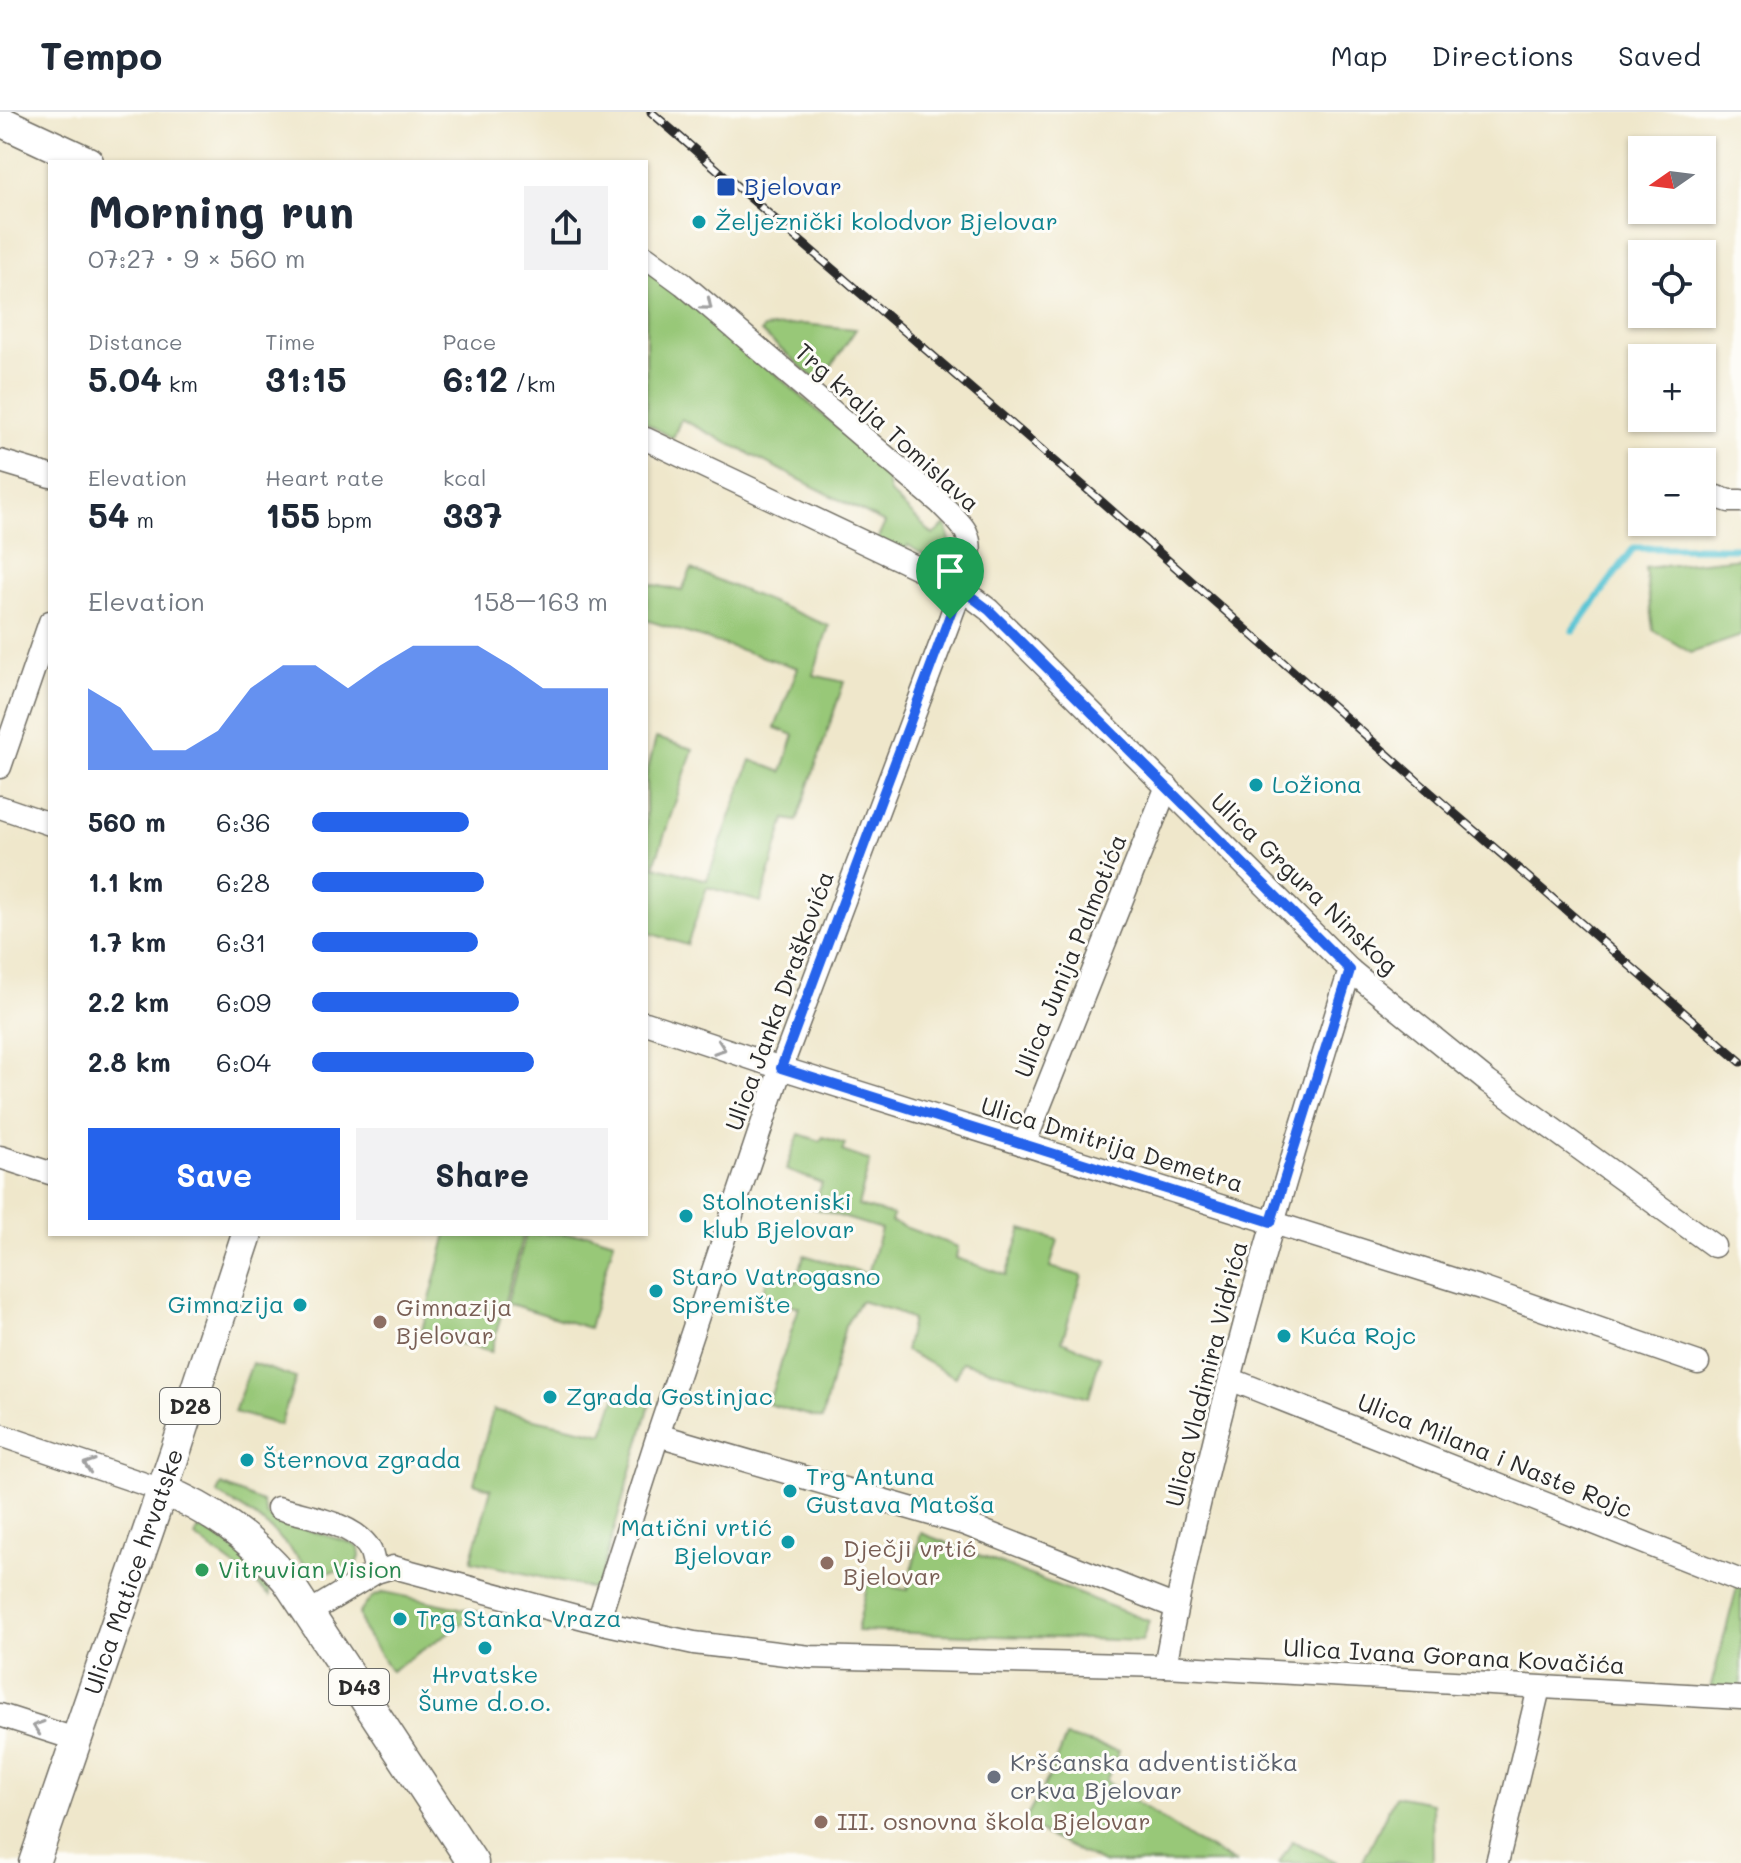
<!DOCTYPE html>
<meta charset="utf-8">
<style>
:root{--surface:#fff;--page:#f2f2f3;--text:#1f2937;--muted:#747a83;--line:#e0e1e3;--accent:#2563eb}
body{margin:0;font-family:Mali,sans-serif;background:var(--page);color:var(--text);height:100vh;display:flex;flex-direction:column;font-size:30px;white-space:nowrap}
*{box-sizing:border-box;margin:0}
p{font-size:26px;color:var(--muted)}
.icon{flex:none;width:44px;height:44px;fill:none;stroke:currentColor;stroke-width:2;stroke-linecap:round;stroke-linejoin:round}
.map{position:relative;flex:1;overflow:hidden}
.panel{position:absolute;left:48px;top:48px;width:600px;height:1076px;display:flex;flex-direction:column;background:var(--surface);border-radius:0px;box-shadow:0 2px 6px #0004}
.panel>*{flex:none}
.needle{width:52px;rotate:256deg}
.fabs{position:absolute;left:1628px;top:24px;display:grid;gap:16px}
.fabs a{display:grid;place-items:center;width:88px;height:88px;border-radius:0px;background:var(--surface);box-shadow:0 2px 6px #0004;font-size:40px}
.pin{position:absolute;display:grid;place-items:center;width:68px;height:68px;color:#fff;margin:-82px -34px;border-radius:50% 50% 50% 0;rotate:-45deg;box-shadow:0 0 8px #0007}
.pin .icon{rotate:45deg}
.round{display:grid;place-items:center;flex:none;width:84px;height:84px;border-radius:0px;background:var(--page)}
.head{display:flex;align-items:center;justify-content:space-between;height:136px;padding:0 40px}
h1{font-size:44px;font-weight:700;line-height:60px}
.figures{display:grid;grid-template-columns:repeat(3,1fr);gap:12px;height:136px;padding:8px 40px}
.figures div{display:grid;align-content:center}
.figures b{font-size:34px;font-weight:700}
.figures small{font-size:22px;font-weight:400}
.figures p{font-size:22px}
.chart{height:224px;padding:16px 40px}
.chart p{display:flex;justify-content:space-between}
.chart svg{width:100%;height:144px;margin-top:8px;fill:var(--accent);opacity:.7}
.action{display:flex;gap:16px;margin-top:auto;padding:16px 40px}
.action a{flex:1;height:92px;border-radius:0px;background:var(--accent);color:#fff;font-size:32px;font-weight:700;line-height:92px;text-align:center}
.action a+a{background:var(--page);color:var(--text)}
ul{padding:0 40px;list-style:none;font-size:26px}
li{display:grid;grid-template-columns:128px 96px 1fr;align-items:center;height:60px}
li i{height:20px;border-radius:10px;background:var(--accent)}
header{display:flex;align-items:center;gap:48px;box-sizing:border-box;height:112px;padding:0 40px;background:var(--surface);border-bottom:2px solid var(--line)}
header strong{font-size:38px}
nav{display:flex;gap:44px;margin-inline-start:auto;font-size:28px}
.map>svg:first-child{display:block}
.green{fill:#98c878;stroke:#627a52;stroke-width:2}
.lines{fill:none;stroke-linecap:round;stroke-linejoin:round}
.stream{stroke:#59c4d4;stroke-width:7}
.minor-casing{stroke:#706d63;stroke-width:25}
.major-casing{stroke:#706d63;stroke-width:33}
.minor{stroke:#fff;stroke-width:22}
.major{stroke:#fff;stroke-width:30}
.rail-casing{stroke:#2b2b2b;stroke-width:9}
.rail{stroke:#fdfcf7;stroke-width:6;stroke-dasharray:18;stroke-linecap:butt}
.oneway{stroke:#a0a0a0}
.route-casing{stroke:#fff;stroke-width:16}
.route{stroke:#2563eb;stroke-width:10}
.transit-dot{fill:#1a4fb4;stroke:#fdfcf7;stroke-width:3}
.culture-dot{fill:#0f9aa8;stroke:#fdfcf7;stroke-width:3}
.education-dot{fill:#8d6e63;stroke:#fdfcf7;stroke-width:3}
.leisure-dot{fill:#2e9e5b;stroke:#fdfcf7;stroke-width:3}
.worship-dot{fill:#6b7280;stroke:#fdfcf7;stroke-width:3}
.labels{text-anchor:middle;stroke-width:6;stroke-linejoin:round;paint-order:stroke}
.shield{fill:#fdfcf7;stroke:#6a6a68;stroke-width:2}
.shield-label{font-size:22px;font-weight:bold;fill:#2b2b2b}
.transit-label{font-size:24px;fill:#164399;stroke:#fdfcf7;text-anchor:start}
.culture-label{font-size:24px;fill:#0d838f;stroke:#fdfcf7;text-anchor:start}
.street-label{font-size:24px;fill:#2b2b2b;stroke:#fdfcf7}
.education-label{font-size:24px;fill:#785e54;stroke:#fdfcf7;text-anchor:start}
.leisure-label{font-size:24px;fill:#27864d;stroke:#fdfcf7;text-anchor:start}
.worship-label{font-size:24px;fill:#5b616d;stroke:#fdfcf7;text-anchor:start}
</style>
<header>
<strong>Tempo</strong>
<nav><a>Map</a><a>Directions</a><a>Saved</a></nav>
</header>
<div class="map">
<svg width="1741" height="1751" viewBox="0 0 1741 1751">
<rect width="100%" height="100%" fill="#fdfcf7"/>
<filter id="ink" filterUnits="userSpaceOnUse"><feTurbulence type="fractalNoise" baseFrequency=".0125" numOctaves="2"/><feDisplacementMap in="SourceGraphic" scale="16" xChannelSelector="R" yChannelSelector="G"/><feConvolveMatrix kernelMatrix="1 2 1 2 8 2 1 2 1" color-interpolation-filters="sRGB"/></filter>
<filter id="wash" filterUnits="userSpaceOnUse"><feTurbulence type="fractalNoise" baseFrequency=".006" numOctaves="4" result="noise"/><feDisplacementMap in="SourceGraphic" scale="32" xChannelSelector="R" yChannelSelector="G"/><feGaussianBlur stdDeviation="1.8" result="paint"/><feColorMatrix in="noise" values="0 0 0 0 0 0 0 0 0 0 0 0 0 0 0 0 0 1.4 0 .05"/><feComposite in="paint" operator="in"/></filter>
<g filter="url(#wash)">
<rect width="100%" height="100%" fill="#efe7cb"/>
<g class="green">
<path d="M646,150L884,356L890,381L933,423L946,412L950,429L948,440C931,450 923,443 908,433L900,445L876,430L885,411L681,307L673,326L646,311Z"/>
<polygon points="802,212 856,217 820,271 761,220 764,216"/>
<polygon points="1741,446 1741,524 1691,541 1653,518 1645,456"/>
<polygon points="691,457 829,514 813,563 844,570 797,709 785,707 761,790 707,775 687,833 646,820 646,782 651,763 646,760 646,665 656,626 693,637 654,754 707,768 751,648 782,660 794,623 775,616 798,556 646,508 646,471 682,479"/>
<path d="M799,1022L820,1029L823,1025L845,1032L842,1039L870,1049L858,1094L893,1103L891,1110L958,1135L956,1146L1006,1163L1022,1117L1058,1128L1050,1155L1082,1164L1062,1229L1100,1245L1089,1285L962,1250L956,1265C938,1258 923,1246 905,1239L912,1208L895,1199L860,1189L845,1214L822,1307L768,1292L799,1195L762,1184L769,1161L796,1170L804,1143L868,1162L881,1117L813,1096L822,1071L786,1058Z"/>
<polygon points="447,1122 523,1122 491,1240 421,1222"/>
<polygon points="526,1122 590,1122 614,1129 589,1216 507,1191"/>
<polygon points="252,1251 296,1266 280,1313 234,1300"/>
<polygon points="617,1281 651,1289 597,1478 471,1449 491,1377 474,1371 493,1298 603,1322"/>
<path d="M221,1373L262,1390L266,1402L272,1407L351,1431L359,1436L360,1445L356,1453C308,1475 301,1443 269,1416C254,1402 234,1392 217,1381Z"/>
<path d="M198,1417C221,1423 272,1460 270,1484L245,1462L195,1425Z"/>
<polygon points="921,1421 1149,1509 1142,1529 857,1519 868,1470 907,1478"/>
<polygon points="1739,1468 1741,1469 1741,1586 1708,1585"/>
<polygon points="384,1480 479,1500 391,1559 363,1517 359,1501 372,1485"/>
<polygon points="1066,1625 1119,1639 1106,1669 1193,1728 1236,1751 1103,1751 1023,1712 1052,1659"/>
<polygon points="1395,1684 1432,1691 1433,1751 1362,1751"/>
<polygon points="1292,1729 1339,1751 1279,1751"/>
</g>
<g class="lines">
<polyline class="stream" points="1573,519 1634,436 1741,436"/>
</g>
</g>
<g filter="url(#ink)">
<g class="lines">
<g class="minor-casing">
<g id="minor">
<path d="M646,145L683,172L940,391C948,400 960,409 966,420C978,445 958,483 950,507L781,956L658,1323"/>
<polyline points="646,327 960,476 989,498 1350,858 1488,970 1714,1134"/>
<polyline points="0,349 50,364"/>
<polyline points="1702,380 1729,389 1741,389"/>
<polyline points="0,655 50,510"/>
<polyline points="0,695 50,712"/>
<polyline points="646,911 781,956 1481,1176 1698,1251"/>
<polyline points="1024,1033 1167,674"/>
<polyline points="0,1045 50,1061"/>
<polyline points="1230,1267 1741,1469"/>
<polyline points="0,1323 162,1378"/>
<path d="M278,1396C306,1404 359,1412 371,1440C373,1446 374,1453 376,1460"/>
<polyline points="310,1500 376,1460 393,1455 598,1510 694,1531 810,1545 1165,1554 1741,1586"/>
<polyline points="598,1510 658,1323 965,1412 1176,1495"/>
<path d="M1165,1554C1209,1318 1278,1087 1350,858"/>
<polyline points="0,1603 75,1627"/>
<polyline points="1497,1751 1539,1576"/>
</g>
</g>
<g class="major-casing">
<g id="major">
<polyline points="0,9 88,50"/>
<path d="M162,1378C212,1398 251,1426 286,1467L473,1751"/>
<path id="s1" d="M34,1751L177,1335L247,1122"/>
</g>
</g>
<use href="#minor" class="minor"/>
<use href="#major" class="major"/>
<g class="rail-casing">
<polyline id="rail" points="651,0 1102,390 1431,681 1741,950"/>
</g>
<use href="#rail" class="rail"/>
</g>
<defs><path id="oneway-chevron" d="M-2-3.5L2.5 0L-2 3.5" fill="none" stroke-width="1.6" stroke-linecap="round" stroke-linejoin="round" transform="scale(2)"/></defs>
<g class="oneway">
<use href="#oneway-chevron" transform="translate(707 193) rotate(40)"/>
<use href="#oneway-chevron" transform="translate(720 936) rotate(19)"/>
<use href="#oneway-chevron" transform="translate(89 1353) rotate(-161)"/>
<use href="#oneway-chevron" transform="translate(38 1615) rotate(-162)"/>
</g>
</g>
<g class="lines" filter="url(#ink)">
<g class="route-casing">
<polygon id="route" points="960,476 989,498 1350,858 1271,1110 781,956"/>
</g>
<use href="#route" class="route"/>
</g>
<rect class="transit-dot" x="716" y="65" width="20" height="20" rx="4"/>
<g class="culture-dot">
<circle cx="699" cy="110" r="8"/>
<circle cx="1256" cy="673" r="8"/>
<circle cx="686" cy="1104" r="8"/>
<circle cx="656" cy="1179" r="8"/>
<circle cx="300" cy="1193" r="8"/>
<circle cx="1284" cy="1224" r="8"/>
<circle cx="550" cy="1285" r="8"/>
<circle cx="247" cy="1348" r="8"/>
<circle cx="790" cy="1379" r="8"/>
<circle cx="788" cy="1430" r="8"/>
<circle cx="400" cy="1507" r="8"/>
<circle cx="485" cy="1536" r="8"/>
</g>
<g class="education-dot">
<circle cx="380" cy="1210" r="8"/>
<circle cx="827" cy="1451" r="8"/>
<circle cx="821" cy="1710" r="8"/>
</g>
<circle class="leisure-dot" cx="202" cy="1458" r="8"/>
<circle class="worship-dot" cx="994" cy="1665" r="8"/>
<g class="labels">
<g class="shield">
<rect x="160" y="1276" width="60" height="36" rx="6"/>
<rect x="329" y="1557" width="60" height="36" rx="6"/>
</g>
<g class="shield-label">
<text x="190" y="1302">D28</text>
<text x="359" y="1583">D43</text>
</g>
<g class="transit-label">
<text x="744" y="83">Bjelovar</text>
</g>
<g class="culture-label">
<text x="715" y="118">Željeznički kolodvor Bjelovar</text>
<text x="1272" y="681">Ložiona</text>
<text x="702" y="1098">Stolnoteniski<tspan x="702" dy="28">klub Bjelovar</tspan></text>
<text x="672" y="1173">Staro Vatrogasno<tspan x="672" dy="28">Spremište</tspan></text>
<text x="284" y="1201" text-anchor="end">Gimnazija</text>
<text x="1300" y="1232">Kuća Rojc</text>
<text x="566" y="1293">Zgrada Gostinjac</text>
<text x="263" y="1356">Šternova zgrada</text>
<text x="806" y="1373">Trg Antuna<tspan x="806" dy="28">Gustava Matoša</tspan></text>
<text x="772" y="1424" text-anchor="end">Matični vrtić<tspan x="772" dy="28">Bjelovar</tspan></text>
<text x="416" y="1515">Trg Stanka Vraza</text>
<text x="485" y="1571" text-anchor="middle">Hrvatske<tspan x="485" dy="28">Šume d.o.o.</tspan></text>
</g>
<g class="street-label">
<text transform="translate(887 316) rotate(42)" y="8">Trg kralja Tomislava</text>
<text transform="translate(1304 772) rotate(44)" y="8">Ulica Grgura Ninskog</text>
<text transform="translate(1071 844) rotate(-68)" y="8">Ulica Junija Palmotića</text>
<text transform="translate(780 889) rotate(-70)" y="8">Ulica Janka Draškovića</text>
<text transform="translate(1112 1033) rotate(17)" y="8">Ulica Dmitrija Demetra</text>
<text transform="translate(1207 1262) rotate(-76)" y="8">Ulica Vladimira Vidrića</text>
<text transform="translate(1495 1344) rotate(22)" y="8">Ulica Milana i Naste Rojc</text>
<text dy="8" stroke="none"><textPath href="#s1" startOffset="308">Ulica Matice hrvatske</textPath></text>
<text transform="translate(1454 1545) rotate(3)" y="8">Ulica Ivana Gorana Kovačića</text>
</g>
<g class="education-label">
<text x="396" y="1204">Gimnazija<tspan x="396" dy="28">Bjelovar</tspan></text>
<text x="843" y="1445">Dječji vrtić<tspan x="843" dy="28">Bjelovar</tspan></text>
<text x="837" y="1718">III. osnovna škola Bjelovar</text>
</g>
<g class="leisure-label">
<text x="218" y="1466">Vitruvian Vision</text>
</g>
<g class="worship-label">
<text x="1010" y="1659">Kršćanska adventistička<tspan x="1010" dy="28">crkva Bjelovar</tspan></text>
</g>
</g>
</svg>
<div class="fabs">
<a><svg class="needle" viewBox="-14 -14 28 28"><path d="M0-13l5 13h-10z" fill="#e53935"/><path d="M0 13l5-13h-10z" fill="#747a83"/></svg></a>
<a><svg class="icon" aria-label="locate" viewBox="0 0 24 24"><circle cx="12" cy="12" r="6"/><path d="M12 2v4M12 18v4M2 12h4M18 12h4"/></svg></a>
<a>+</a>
<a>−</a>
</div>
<div class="pin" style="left:950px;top:507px;background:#1e9e55"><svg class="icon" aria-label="arrive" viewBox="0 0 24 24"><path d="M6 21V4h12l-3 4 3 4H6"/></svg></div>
<section class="panel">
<div class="head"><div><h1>Morning run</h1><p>07:27 · 9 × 560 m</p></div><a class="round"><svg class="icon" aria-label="share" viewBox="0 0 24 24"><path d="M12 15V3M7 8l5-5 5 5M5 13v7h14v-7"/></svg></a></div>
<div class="figures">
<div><p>Distance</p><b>5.04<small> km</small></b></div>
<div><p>Time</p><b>31:15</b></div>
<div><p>Pace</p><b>6:12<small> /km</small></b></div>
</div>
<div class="figures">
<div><p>Elevation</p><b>54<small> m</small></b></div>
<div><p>Heart rate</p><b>155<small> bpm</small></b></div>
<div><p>kcal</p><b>337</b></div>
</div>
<div class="chart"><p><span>Elevation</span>158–163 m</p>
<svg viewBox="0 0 160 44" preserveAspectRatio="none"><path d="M0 44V19L10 25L20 38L30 38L40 32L50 19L60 12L70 12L80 19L90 12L100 6L110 6L120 6L130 12L140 19L150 19L160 19V44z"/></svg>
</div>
<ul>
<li><b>560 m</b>6:36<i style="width:53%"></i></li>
<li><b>1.1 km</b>6:28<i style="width:58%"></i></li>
<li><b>1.7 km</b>6:31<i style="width:56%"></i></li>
<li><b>2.2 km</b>6:09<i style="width:70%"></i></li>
<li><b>2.8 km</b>6:04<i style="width:75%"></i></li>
</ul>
<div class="action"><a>Save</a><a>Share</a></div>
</section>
</div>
